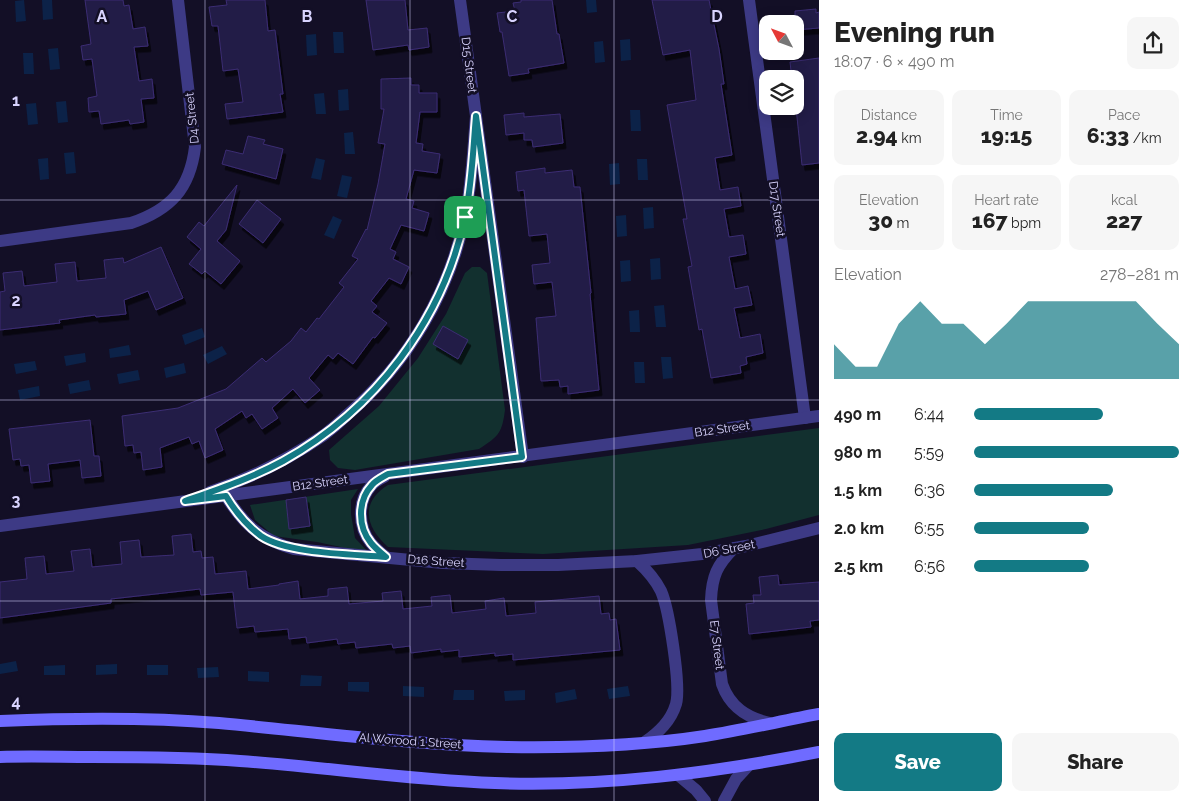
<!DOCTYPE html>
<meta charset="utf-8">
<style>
:root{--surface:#fff;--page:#f6f6f6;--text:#222;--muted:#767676;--accent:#137a85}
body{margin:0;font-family:Raleway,sans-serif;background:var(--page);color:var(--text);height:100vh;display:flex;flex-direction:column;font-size:19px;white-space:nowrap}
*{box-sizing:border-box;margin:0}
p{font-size:16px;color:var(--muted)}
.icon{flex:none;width:28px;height:28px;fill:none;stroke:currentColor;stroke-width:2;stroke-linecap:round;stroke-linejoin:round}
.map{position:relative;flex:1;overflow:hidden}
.drawer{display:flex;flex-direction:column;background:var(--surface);width:375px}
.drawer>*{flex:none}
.needle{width:32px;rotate:311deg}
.fabs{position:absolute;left:759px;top:15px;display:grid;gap:10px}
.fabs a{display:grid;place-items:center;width:45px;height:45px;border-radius:10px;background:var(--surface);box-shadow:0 2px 12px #0003;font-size:25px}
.pin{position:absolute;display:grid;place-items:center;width:42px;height:42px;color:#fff;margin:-21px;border-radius:10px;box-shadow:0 2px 8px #0006}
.round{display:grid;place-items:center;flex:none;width:52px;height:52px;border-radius:10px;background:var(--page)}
.head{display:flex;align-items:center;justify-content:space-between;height:85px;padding:0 15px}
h1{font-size:28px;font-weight:800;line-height:38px}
.figures{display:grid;grid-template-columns:repeat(3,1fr);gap:8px;height:85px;padding:5px 15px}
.figures div{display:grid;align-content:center;border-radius:10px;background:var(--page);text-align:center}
.figures b{font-size:21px;font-weight:800}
.figures small{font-size:14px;font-weight:400}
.figures p{font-size:14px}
.chart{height:140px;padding:10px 15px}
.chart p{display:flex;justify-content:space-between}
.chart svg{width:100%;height:90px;margin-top:5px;fill:var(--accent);opacity:.7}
.action{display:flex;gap:10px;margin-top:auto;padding:10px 15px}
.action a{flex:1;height:58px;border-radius:10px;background:var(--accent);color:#fff;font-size:20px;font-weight:800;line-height:58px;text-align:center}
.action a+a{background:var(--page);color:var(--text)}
ul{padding:0 15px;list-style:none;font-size:16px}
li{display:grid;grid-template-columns:80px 60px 1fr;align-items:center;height:38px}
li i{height:12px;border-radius:6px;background:var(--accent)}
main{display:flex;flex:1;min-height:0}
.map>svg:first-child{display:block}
.green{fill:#12302f}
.water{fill:#0c2248}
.building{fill:#241b47;stroke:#3b2d73;filter:url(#shadow)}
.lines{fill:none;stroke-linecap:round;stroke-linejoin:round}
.street{stroke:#3d3a85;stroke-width:12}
.secondary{stroke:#6f6bff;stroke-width:12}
.route-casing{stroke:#fff;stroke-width:10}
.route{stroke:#137a85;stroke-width:6}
.grid{fill:none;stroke:#d9d4ff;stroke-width:1;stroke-opacity:0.55}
.labels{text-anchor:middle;stroke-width:5;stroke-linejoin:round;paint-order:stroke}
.street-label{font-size:12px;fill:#d9d4ff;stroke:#130f26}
.grid-label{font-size:16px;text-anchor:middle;font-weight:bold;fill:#d9d4ff;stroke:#130f26;stroke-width:5;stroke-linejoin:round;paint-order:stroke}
</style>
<main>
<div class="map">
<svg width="819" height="801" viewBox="0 0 819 801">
<defs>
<filter id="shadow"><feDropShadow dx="3" dy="5.5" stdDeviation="0" flood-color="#0009"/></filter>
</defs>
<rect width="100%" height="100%" fill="#130f26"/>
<g class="green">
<path d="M472,267H480L487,273L505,410C502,433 499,436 479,449L355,470L338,468L330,460L329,450L379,406L418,358L446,314L465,273Z"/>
<path d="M819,428V515L766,529L688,545L543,554L388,547C365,527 360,502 388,485Z"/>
<polygon points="358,489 351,500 351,514 355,538 369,553 317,542 274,536 255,520 250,505"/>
</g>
<g class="water">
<polygon points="24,0 26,21 16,22 15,1"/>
<polygon points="42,0 52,0 53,19 43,20"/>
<polygon points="586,0 596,0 597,12 587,13"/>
<polygon points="333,32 343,32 344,53 334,53"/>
<polygon points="316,34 317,55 307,56 306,35"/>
<polygon points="630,39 631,60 621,61 620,40"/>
<polygon points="603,41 605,62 595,63 594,42"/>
<polygon points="58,48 60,69 50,70 48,49"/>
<polygon points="23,53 33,53 34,74 24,74"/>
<polygon points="348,89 349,110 339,111 338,90"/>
<polygon points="324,93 326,114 316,114 314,94"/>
<polygon points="66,101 68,122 58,123 56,102"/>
<polygon points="36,103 38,124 28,125 26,104"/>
<polygon points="630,110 640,110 641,131 631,131"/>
<polygon points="353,132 355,154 345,154 344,133"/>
<polygon points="74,152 76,173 66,174 64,153"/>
<polygon points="48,158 49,179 40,180 38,159"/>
<polygon points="316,158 325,160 321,180 311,178"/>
<polygon points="647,159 648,180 638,180 637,159"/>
<polygon points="619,163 620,184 610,185 609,164"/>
<polygon points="342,175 352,177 347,198 337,196"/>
<polygon points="653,207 654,228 644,229 643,208"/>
<polygon points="626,215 627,236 617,237 616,216"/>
<polygon points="333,216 342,220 334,239 324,235"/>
<polygon points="660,258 661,279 651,280 650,259"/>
<polygon points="630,260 631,281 621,282 620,261"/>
<polygon points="664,305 666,327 656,327 654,306"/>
<polygon points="639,310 640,332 630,332 629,311"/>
<polygon points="202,328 205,337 185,345 182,335"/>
<polygon points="129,345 131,355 110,358 109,349"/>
<polygon points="222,346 227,354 208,364 203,355"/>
<polygon points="85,353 86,362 66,366 64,356"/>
<polygon points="661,357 671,357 673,378 663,379"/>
<polygon points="35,361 37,370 16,374 14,364"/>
<polygon points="634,362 644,362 645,383 635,383"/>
<polygon points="184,363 186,373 166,378 164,368"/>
<polygon points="138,370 140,380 119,384 117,374"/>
<polygon points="89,380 91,390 70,394 68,384"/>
<polygon points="39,386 40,396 20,400 18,390"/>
<polygon points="16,661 18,671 0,674 0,664"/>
<polygon points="117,664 117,674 96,675 96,665"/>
<polygon points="65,665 65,675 44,675 44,666"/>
<rect x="147" y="665" width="21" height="10"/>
<polygon points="218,667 219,677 198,678 197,668"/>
<polygon points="248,671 269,672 269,682 248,681"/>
<polygon points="301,675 322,676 321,686 300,686"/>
<polygon points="348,682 369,682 369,692 348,691"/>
<polygon points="403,686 424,687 424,697 403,696"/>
<polygon points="628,686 630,696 609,699 607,689"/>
<polygon points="575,689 577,699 556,703 555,693"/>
<polygon points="454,690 474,690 474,700 453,700"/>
<polygon points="525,690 525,700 505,701 504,691"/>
</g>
<g class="building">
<polygon points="85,0 123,0 124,6 129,5 133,29 145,27 148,46 134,47 139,81 152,79 154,98 141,99 144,122 130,124 129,120 101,124 99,111 89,112 88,98 97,96 92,59 83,60 81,46 91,44"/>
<polygon points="226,0 265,0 268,31 275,30 283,94 280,94 283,112 227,119 225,104 243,102 238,69 223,71 218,26 212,26 209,7 227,5"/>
<polygon points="366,0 405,0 408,30 427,28 429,47 409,50 408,45 373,50"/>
<polygon points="521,0 552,0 557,34 559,34 564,63 528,69 529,73 509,76 502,32 500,32 497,13 515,11 513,3 521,2"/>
<polygon points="652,0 709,0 719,49 724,84 721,84 732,155 715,158 720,190 738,187 741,206 724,209 729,237 743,235 746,254 729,257 735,289 748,286 752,305 734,308 740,338 760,334 763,353 746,357 747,364 740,366 741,373 711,378 702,329 699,330 688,267 692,266 683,219 687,219 667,105 696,100 690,50 663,55"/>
<polygon points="816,9 816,13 819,12 819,28 795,30 795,11"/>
<polygon points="819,58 819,163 802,165 795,98 795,79 792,79 790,62"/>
<polygon points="411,78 411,85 419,85 419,93 437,93 437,112 420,112 416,143 423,144 422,151 440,154 437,173 414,170 406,199 414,201 412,208 429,213 424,231 401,225 390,249 396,252 393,259 409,267 401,284 389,278 371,301 377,306 372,312 387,323 375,338 373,337 353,364 338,353 333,359 328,355 309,378 320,390 305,403 293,389 272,408 278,418 262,429 252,414 246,418 242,411 215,429 223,450 205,458 199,441 192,444 189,437 160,448 162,467 143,470 141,452 134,453 133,445 125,446 122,416 178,408 226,389 262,358 266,362 291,341 301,328 306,332 317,318 319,319 344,287 339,283 358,259 352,256 366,229 367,230 378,184 385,144 378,143 384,109 381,109 381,79"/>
<polygon points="524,113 524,117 560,114 563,143 533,147 532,140 524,140 524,133 506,135 504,115"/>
<polygon points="248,136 265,140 263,144 283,149 276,179 222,164 226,150 243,154"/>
<polygon points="545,168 545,173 572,170 574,187 580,187 591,293 590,294 599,390 568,394 568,386 560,387 559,380 541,381 536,318 556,316 552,282 534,284 532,265 550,263 547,234 529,236 524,190 518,191 516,172"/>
<polygon points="237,185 226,230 217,241 240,261 221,284 205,271 202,274 189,264 201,249 187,237 199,222 204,226"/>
<polygon points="257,200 281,219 263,243 239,224"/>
<polygon points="161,247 183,298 156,310 148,291 124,300 126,314 96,317 95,315 59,320 60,323 0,330 0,292 5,291 3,273 22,271 24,286 57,282 55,264 75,262 77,281 106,278 104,260 123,258 124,263"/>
<polygon points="443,326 468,340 458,359 433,344"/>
<polygon points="90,420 94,456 99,456 101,476 82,478 80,460 48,464 50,481 31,483 29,465 21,466 20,459 13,460 9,429"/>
<polygon points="306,497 310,526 289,529 286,500"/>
<polygon points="191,534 193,552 201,551 202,558 213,557 215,574 246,571 248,589 279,585 279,584 298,581 300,599 328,596 328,589 347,587 349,604 383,601 382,593 401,591 403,609 432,606 431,597 450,595 452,613 486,609 485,601 504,598 506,616 536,613 535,602 599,596 601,614 609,613 610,620 616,619 620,650 513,660 513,654 495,656 495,653 459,657 459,650 441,652 441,649 411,653 410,646 393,648 392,644 356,648 355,642 338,644 337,639 307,643 306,637 289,639 288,629 255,632 254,626 237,628 233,592 201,595 200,589 111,599 111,603 0,618 0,582 27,579 25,558 44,556 46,574 74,571 71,551 90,549 92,567 122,564 120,542 139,540 141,557 174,555 172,536"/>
<polygon points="778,575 779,585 819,582 819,620 810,621 811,627 749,634 746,604 754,603 753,595 761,595 759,577"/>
</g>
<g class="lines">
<g class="street">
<polyline points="460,0 523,457"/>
<polyline points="749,0 805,418"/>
<path d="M0,241L131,223C170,210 190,189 195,147L178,0"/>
<path d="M384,477C380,479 374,482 371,486C357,502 358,527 371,543C375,548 381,553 386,557"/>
<path d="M210,492C251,478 289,459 324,435C332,429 340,422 347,415C407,364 449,294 465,217C472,184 473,150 476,116"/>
<path d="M226,496C244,525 260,539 294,549L443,563L501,565H558L637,561L702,554L746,546L819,528"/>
<polyline points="0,526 819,416"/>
<path d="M734,548C717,565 712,576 711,600L722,684C730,707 747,718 770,723"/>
<path d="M637,561C647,570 655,579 661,591C669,609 681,686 676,704C671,721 659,732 645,742"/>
<polyline points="678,775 696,790 705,801"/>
<polyline points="724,801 736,779 748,766"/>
</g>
<g class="secondary">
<path d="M0,721C73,718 146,717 219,723C315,732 411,745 507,747C573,748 640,746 705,736C743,730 781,721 819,714"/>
<path d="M0,757C30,756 61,757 91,757C141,757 190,757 240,761C325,767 409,780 495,783C604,787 712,773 819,752"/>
</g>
</g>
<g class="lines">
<g class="route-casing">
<path id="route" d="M476,116L522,457L388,474C383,477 376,480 372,485C357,501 358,527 371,543C375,548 381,553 386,557C352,554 288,554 261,536C246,525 235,511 226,496L185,501C219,489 252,478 283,461C375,410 443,320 465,217C472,184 473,150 476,116Z"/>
</g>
<use href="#route" class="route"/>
</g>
<path class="grid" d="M205,0V801M410,0V801M614,0V801M0,200H819M0,400H819M0,601H819"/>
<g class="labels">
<g class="street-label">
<text transform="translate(469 65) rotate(83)" y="4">D15 Street</text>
<text transform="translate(192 118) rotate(-96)" y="4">D4 Street</text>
<text transform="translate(777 209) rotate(82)" y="4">D17 Street</text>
<text transform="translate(722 429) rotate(-8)" y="4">B12 Street</text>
<text transform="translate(320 483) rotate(-8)" y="4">B12 Street</text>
<text transform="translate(729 549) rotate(-11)" y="4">D6 Street</text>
<text transform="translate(436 561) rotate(4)" y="4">D16 Street</text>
<text transform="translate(717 645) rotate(83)" y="4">E7 Street</text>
<text transform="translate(410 741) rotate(4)" y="4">Al Worood 1 Street</text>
</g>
</g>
<g class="grid-label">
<text x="102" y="22">A</text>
<text x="307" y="22">B</text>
<text x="512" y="22">C</text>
<text x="717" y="22">D</text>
<text x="16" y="106">1</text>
<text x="16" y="306">2</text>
<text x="16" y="506">3</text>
<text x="16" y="707">4</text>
</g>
</svg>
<div class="fabs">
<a><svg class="needle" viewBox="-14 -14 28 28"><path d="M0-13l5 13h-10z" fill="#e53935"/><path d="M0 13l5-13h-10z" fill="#767676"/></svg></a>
<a><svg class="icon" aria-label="layers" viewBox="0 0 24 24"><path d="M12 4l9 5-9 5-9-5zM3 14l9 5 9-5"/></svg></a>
</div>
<div class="pin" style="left:465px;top:217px;background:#1e9e55"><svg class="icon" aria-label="arrive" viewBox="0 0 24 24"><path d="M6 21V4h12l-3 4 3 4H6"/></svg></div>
</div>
<section class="drawer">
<div class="head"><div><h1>Evening run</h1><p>18:07 · 6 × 490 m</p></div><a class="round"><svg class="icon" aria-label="share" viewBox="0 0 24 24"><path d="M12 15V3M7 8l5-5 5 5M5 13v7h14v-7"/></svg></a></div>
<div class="figures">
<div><p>Distance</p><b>2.94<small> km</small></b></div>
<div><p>Time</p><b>19:15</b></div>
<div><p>Pace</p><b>6:33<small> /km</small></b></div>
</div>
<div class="figures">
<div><p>Elevation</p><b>30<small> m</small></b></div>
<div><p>Heart rate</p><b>167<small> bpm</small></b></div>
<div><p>kcal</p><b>227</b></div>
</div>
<div class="chart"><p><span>Elevation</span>278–281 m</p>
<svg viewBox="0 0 160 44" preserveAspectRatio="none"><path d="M0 44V27L10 38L20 38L30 17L40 6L50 17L60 17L70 27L80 17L90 6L100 6L110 6L120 6L130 6L140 6L150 17L160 27V44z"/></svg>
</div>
<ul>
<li><b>490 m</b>6:44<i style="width:63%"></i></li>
<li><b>980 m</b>5:59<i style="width:100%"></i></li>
<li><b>1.5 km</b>6:36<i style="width:68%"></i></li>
<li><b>2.0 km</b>6:55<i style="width:56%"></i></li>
<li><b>2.5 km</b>6:56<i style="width:56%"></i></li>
</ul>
<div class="action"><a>Save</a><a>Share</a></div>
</section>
</main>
